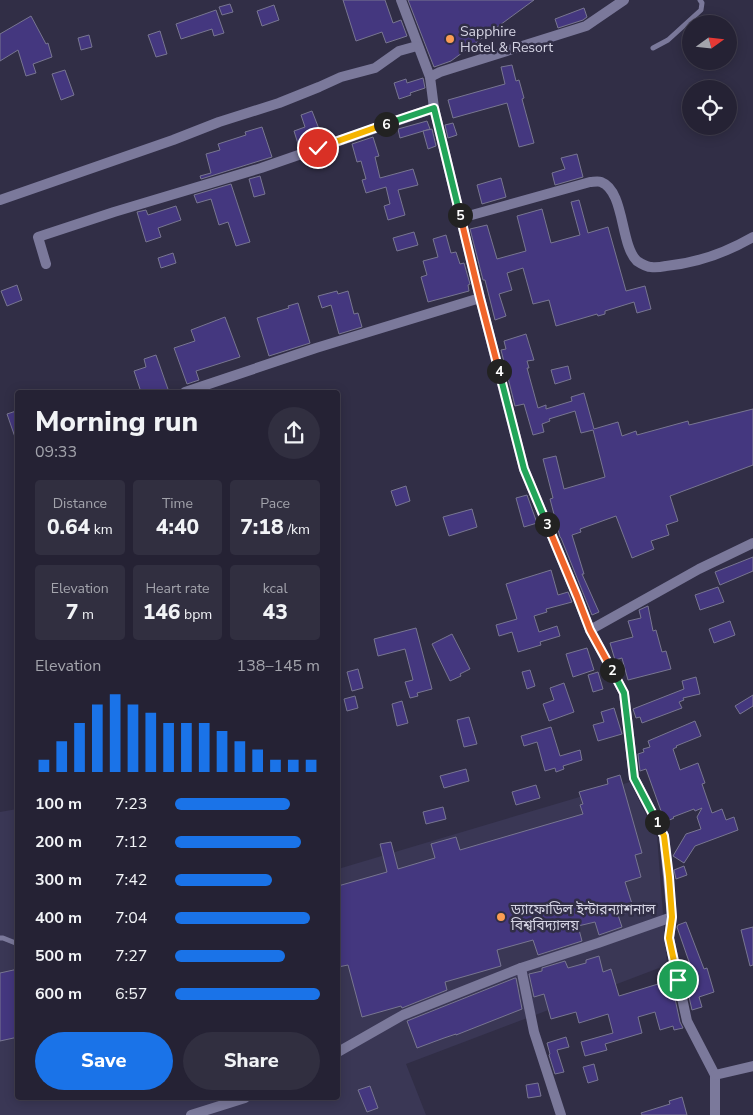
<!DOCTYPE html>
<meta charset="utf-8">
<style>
:root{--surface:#252234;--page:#312f40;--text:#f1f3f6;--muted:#a3a4ac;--line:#423f4f;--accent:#1a73e8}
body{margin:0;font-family:"Nunito Sans","Noto Sans Bengali",sans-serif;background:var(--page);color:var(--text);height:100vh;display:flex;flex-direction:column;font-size:19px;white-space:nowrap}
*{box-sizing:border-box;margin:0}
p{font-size:16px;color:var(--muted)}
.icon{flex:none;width:28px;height:28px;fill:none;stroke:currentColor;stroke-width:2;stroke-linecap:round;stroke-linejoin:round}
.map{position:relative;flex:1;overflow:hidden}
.sheet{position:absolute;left:15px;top:390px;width:325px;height:710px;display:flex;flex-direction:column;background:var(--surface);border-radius:5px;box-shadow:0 2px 12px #0003,0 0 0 1px var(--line)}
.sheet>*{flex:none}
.needle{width:32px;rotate:75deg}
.tools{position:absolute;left:682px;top:15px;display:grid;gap:10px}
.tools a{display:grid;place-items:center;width:55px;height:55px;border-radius:50%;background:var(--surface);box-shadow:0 2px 12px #0003,0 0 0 1px var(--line);font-size:25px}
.pin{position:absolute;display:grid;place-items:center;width:42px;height:42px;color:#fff;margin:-21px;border:2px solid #fff;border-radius:50%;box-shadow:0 1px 5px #0007}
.km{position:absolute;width:25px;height:25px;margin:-12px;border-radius:50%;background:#222;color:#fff;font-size:14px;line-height:25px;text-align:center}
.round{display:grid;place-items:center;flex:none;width:52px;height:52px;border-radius:26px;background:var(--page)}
.overview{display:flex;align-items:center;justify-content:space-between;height:85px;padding:0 20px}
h1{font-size:28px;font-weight:800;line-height:38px}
.metrics{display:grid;grid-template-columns:repeat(3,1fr);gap:8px;height:85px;padding:5px 20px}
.metrics div{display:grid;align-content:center;border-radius:5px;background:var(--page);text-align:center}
.metrics b{font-size:21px;font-weight:800}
.metrics small{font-size:14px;font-weight:400}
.metrics p{font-size:14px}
.chart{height:140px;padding:10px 20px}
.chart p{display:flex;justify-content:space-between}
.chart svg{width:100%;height:90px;margin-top:5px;stroke:var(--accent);stroke-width:6}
.primary-button{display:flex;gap:10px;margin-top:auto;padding:10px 20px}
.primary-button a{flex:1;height:58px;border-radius:30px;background:var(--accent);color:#fff;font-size:20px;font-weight:800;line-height:58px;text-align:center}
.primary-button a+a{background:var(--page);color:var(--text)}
ul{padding:0 20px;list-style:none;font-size:16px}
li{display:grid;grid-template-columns:80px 60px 1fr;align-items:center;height:38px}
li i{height:12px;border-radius:6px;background:var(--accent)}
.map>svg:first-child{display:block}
.built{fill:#3a3755}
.building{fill:#44377f;stroke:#787691}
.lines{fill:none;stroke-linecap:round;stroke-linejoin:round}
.service{stroke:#7b799b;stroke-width:5}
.minor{stroke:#7b799b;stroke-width:10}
.split-1-casing{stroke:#fff;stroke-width:10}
.split-2-casing{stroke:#fff;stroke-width:10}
.split-3-casing{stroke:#fff;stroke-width:10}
.split-4-casing{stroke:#fff;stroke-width:10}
.split-5-casing{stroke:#fff;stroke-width:10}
.split-6-casing{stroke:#fff;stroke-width:10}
.split-7-casing{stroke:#fff;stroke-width:10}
.split-1{stroke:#f5b400;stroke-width:6}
.split-2{stroke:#22a559;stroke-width:6}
.split-3{stroke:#f0652b;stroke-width:6}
.split-4{stroke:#22a559;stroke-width:6}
.split-5{stroke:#f0652b;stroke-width:6}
.split-6{stroke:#22a559;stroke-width:6}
.split-7{stroke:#f5b400;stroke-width:6}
.poi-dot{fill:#fc9d53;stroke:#312e46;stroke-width:2}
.labels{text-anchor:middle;stroke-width:5;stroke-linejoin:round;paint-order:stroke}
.poi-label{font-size:14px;fill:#d5d4e4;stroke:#312e46;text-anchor:start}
</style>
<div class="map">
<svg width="753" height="1115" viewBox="0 0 753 1115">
<rect width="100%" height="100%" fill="#312e46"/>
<polygon class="built" points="630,782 657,837 667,965 406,1064 426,1115 0,1115 0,812 17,809 18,1098 338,1098 338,869"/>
<g class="building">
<polygon points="343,0 385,0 393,23 401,20 407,36 386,43 382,32 356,41"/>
<polygon points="408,0 534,0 451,61 434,67"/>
<polygon points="230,4 233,12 222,15 219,7"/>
<polygon points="274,5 279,20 262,26 257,11"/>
<polygon points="584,8 587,17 583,20 558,28 555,19"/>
<polygon points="216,10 224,33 214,36 212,29 181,39 176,24"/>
<polygon points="31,16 46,44 48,43 52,57 33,64 36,73 26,76 18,50 0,61 0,34"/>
<polygon points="160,31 167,54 156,57 148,35"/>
<polygon points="89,35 92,47 81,50 78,38"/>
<polygon points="512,65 516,81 519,80 524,98 522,99 534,143 519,147 507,103 453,118 448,100 505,84 501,67"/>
<polygon points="65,70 74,95 61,100 52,74"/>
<polygon points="423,78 425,88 410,93 411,95 399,99 394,83 406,79 407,83"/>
<polygon points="312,111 321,134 306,139 308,144 299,147 294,131 305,127 301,115"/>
<polygon points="427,121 430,129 400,138 398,129"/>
<polygon points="453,123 457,135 448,138 445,125"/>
<polygon points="262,127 272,157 201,179 200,176 211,173 206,154 220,150 218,144 246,135 245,132"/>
<polygon points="432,129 436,146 428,149 423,131"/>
<polygon points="373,137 379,156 375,157 380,178 413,169 418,185 398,190 405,215 388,220 384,206 390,204 386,187 366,193 362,180 366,179 361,161 357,162 352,144"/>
<polygon points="577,154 583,177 555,185 552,173 565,169 561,158"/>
<polygon points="260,176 265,194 254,197 249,179"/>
<polygon points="501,178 506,197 482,204 477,185"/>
<polygon points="231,184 250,242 236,246 228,222 219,225 211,199 197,203 194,195"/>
<polygon points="579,200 588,233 608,227 626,291 645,286 651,309 637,313 634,302 605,311 605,314 598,316 597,314 556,326 549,300 533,304 523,268 507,273 512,290 499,294 506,316 495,320 485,280 483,280 470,229 487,225 497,259 526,251 517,216 542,209 551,243 580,235 571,202"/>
<polygon points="176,206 181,220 158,228 161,237 146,242 137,212 146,210 148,215"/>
<polygon points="414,232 418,245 397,251 393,238"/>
<polygon points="446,235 451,253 456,252 460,264 464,263 470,284 468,285 469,291 428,302 421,277 427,275 423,261 438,257 433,239"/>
<polygon points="173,253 176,263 161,268 158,258"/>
<polygon points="17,285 22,300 7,306 1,291"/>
<polygon points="337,291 338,294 348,291 354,314 358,313 362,327 339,334 331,305 322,308 318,296"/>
<polygon points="298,303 310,343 269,356 257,318 289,308 288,306"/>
<polygon points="225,317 240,357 196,371 199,380 187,384 174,348 195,341 191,330"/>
<polygon points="526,334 534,360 527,361 529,368 527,368 538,408 546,405 546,409 572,401 571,397 584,393 594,429 618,422 622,436 636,431 637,435 688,421 689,425 753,409 753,465 670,496 678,521 666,525 669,535 651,541 654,549 632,558 616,516 580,529 581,532 572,535 584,574 582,574 599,612 592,615 561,538 560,537 550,499 553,498 543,459 556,456 564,489 605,477 593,430 581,433 575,411 549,419 550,421 542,424 544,432 533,435 524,404 515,406 501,350 506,349 504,341"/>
<polygon points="156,355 169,392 141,392 134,371 146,367 144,359"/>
<polygon points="568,366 571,379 555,384 551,370"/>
<polygon points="16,411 18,416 18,440 16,440 7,414"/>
<polygon points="406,486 410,501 396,506 391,491"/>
<polygon points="527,495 537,523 524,527 516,498"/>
<polygon points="472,509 477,527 449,536 443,517"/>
<polygon points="753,557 753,571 720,585 715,572"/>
<polygon points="551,570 558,595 568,592 572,602 546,609 547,612 534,616 539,632 557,626 560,636 540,642 541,645 518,652 512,632 499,636 496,625 517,619 506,584"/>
<polygon points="718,587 724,602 700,610 695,595"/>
<polygon points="648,606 653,631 656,630 662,652 666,651 671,669 628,680 622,658 615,660 610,643 633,637 628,621 641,618 639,610"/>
<polygon points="730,621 735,635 714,643 709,629"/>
<polygon points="416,628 432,689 417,693 418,696 410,698 405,682 413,680 405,649 378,656 374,639"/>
<polygon points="452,634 470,669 460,674 461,676 450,681 432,644"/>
<polygon points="587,648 594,670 573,677 566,654"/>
<polygon points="358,669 363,688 352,691 347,672"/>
<polygon points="530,670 535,686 527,689 522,672"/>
<polygon points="598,672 603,689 593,692 588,675"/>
<polygon points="696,677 700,694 683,698 684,700 679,702 682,708 642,723 640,717 636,718 633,709 684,689 682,681"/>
<polygon points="564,683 574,712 549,721 543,704 554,700 550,688"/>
<polygon points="753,695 753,706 740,714 735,706"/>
<polygon points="355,696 358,708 347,711 344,699"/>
<polygon points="402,701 408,723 397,726 392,704"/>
<polygon points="614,708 622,734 598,741 593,725 604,722 601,712"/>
<polygon points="469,717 477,744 464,747 457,720"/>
<polygon points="695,721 701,736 676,746 677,747 673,749 680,770 698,763 705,783 702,784 712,813 722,809 726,820 734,817 738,830 695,846 684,863 673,856 686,834 701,829 697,817 702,808 695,811 694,809 673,817 674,818 665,822 646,769 640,771 638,754 644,752 643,749 650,747 648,741"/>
<polygon points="551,727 560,756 580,750 582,760 563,766 564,769 556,772 555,768 545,771 537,742 524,746 521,736"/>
<polygon points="466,769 469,781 444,788 440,776"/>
<polygon points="620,775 642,853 635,855 641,877 625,882 634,910 618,915 622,927 599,935 595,922 578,926 582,941 538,955 533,940 497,950 501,966 445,982 447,990 402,1008 401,1006 362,1017 348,965 338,967 338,886 387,872 380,844 391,842 398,869 435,858 431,844 456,837 460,850 583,814 580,805 583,804 579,792 608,784 607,779"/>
<polygon points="536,785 540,798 516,805 512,792"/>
<polygon points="443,807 446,819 426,824 423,812"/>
<polygon points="684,866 687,875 676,879 674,870"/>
<polygon points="686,922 704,969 707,968 714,992 699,997 702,1007 692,1010 684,975 693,973 677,927 678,925"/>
<polygon points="753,927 753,965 750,966 741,930"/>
<polygon points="599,956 603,972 611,969 619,996 671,980 680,1022 683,1028 674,1030 673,1026 660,1030 655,1012 638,1017 642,1033 605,1044 607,1050 585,1056 581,1042 613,1033 608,1014 579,1023 576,1012 551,1019 544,994 534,997 529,974 542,971 542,968 565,961 568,968 586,963 586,960"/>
<polygon points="18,969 18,1037 0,1041 0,973"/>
<polygon points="515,978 516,978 522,1009 456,1035 456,1034 444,1038 417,1048 407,1021"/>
<polygon points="566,1037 569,1047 557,1050 564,1072 555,1074 549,1055 550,1054 547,1043"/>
<polygon points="594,1064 598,1080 588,1083 583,1067"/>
<polygon points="538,1083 541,1096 528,1098 526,1085"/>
<polygon points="370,1086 378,1108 367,1112 358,1090"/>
<polygon points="682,1097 687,1115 642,1115 641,1113 670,1104 669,1101"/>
</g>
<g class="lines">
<g class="service">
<polyline points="653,48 668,40 701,10 702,3 700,0"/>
<polyline points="0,938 3,938 18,944"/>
</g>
<g class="minor">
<polyline points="401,0 430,77 434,108 480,298 524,469 577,596 590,630 624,693 634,778 664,836 672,917 669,938 687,1021 715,1075 715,1115"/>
<polyline points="430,77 440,72 586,26 624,0"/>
<polyline points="0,200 173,140 219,122 279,103 319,87 341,77 375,68 399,51 417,46"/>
<path d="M461,218L590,182C593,182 598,181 601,182C625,191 620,245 637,261C640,263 647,267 651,267C656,268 661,267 666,266C697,263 727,252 753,237"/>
<polyline points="46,264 38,237 114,212 261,168 434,108"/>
<polyline points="185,392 316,348 480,298"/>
<polyline points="590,630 699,569 753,543"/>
<polyline points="521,968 598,943 672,917"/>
<polyline points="338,1052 403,1015 521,968 534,1032 561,1115"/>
<polyline points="715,1075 753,1066"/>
<polyline points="191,1115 245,1098"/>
</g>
</g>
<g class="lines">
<g class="split-1-casing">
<polyline id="split-1" points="657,822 664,836 669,877 672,917 669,938 678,980"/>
</g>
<g class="split-2-casing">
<polyline id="split-2" points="612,670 624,693 634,778 657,822"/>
</g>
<g class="split-3-casing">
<polyline id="split-3" points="547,524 577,596 590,630 612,670"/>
</g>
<g class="split-4-casing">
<polyline id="split-4" points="499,371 524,469 547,524"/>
</g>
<g class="split-5-casing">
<polyline id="split-5" points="460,215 480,298 499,371"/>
</g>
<g class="split-6-casing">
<polyline id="split-6" points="386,124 434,108 460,215"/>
</g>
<g class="split-7-casing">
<polyline id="split-7" points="318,148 386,124"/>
</g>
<use href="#split-1" class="split-1"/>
<use href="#split-2" class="split-2"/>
<use href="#split-3" class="split-3"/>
<use href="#split-4" class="split-4"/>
<use href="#split-5" class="split-5"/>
<use href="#split-6" class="split-6"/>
<use href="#split-7" class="split-7"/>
</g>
<g class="poi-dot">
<circle cx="450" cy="39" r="5"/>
<circle cx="501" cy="917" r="5"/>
</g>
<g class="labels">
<g class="poi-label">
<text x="460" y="36">Sapphire<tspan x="460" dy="16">Hotel &amp; Resort</tspan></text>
<text x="511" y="914">ড্যাফোডিল ইন্টারন্যাশনাল<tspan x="511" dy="16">বিশ্ববিদ্যালয়</tspan></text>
</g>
</g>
</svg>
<div class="tools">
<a><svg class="needle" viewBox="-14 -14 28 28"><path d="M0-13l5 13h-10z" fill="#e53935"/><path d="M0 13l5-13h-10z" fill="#a3a4ac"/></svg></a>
<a><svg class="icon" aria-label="locate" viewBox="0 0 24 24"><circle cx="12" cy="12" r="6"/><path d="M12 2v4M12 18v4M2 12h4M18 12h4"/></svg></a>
</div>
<div class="pin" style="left:678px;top:980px;background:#1e9e55"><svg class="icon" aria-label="arrive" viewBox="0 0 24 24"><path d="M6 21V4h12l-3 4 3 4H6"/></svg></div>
<div class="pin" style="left:318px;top:148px;background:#d93025"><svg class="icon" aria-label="check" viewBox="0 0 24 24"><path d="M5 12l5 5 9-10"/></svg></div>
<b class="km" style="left:657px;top:822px">1</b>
<b class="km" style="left:612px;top:670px">2</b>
<b class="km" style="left:547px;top:524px">3</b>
<b class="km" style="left:499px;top:371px">4</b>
<b class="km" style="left:460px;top:215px">5</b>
<b class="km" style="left:386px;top:124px">6</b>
<section class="sheet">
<div class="overview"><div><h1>Morning run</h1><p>09:33</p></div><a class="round"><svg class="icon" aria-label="share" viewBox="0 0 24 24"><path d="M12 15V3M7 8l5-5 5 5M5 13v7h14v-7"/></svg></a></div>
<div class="metrics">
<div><p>Distance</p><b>0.64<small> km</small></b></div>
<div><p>Time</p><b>4:40</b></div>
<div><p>Pace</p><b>7:18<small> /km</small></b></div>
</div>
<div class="metrics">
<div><p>Elevation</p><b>7<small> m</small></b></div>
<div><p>Heart rate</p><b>146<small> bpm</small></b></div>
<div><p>kcal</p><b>43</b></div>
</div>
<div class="chart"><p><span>Elevation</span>138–145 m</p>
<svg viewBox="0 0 160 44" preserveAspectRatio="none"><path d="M5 44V38M15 44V29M25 44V20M35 44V11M45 44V6M55 44V11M65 44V15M75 44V20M85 44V20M95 44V20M105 44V24M115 44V29M125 44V33M135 44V38M145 44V38M155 44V38"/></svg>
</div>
<ul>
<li><b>100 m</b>7:23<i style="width:79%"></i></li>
<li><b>200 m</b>7:12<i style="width:87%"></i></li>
<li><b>300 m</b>7:42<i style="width:67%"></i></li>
<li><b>400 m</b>7:04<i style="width:93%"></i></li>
<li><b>500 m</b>7:27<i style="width:76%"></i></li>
<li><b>600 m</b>6:57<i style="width:100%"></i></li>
</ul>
<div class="primary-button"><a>Save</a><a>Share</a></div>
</section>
</div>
